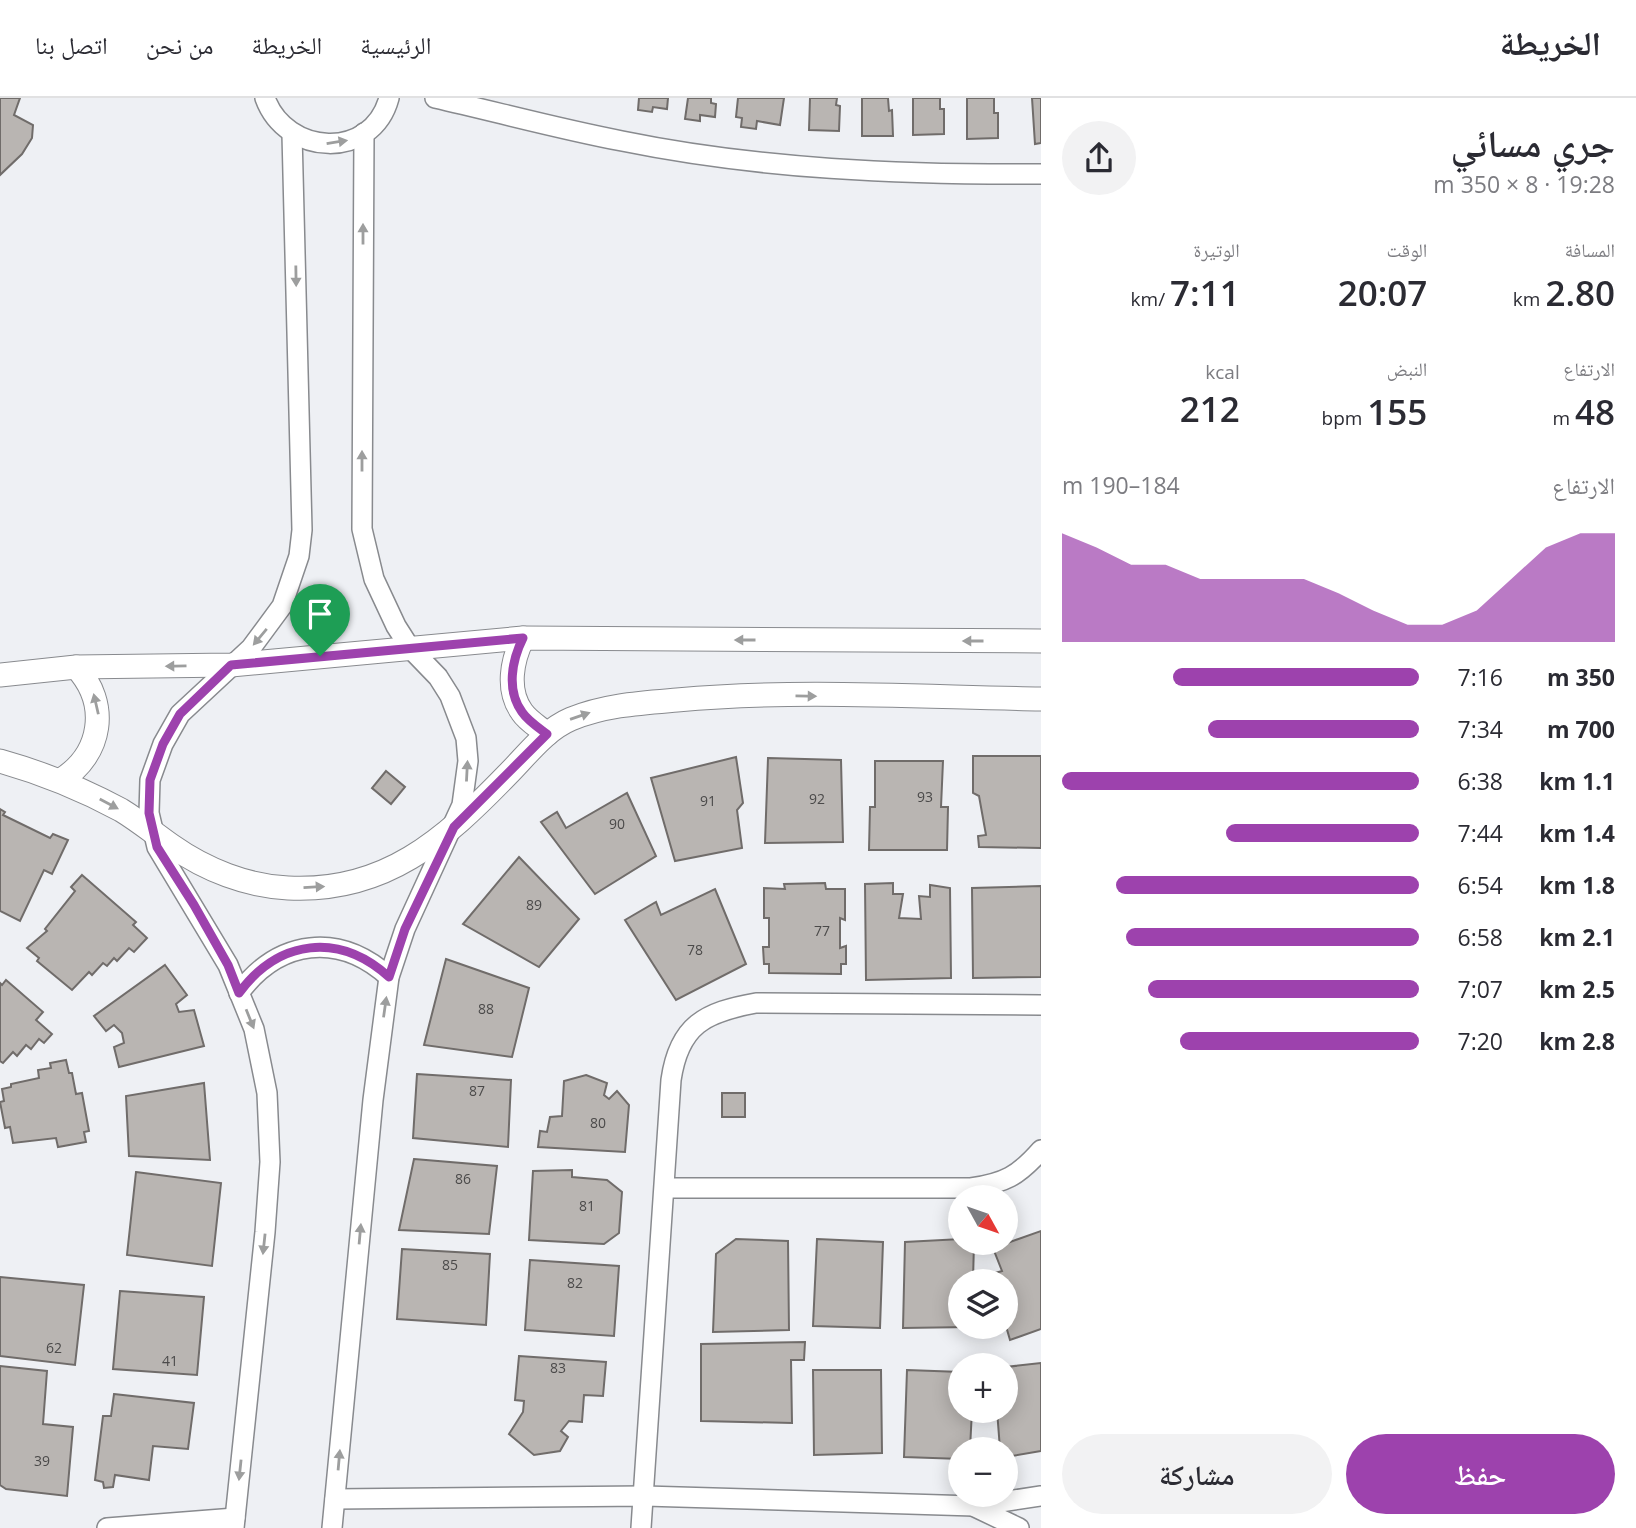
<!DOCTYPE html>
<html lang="ar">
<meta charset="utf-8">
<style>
:root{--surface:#fff;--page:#f2f2f3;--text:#2b2b33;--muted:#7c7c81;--line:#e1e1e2;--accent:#9d42ad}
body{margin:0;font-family:"Open Sans","Noto Naskh Arabic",sans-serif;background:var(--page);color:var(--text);direction:rtl;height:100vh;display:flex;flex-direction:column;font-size:26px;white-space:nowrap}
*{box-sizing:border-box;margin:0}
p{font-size:23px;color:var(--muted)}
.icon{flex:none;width:38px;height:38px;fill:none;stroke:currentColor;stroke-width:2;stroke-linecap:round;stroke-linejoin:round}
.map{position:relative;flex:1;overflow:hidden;direction:ltr}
.drawer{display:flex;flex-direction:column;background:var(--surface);width:595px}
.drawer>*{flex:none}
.needle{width:46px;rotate:130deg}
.fabs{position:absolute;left:948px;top:1087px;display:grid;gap:14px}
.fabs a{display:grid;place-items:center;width:70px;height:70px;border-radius:50%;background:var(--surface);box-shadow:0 4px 18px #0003;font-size:35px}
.pin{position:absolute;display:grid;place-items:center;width:60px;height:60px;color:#fff;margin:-72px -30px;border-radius:50% 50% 50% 0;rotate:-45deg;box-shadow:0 0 7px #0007}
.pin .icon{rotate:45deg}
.round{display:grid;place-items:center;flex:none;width:74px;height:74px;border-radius:37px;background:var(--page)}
.headline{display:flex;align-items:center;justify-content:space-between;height:119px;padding:0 21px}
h1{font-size:38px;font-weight:600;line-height:52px}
.metrics{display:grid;grid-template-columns:repeat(3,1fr);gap:10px;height:119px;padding:7px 21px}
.metrics div{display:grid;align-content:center}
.metrics b{font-size:35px;font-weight:600}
.metrics small{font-size:19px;font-weight:400}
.metrics p{font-size:19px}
.chart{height:196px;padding:14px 21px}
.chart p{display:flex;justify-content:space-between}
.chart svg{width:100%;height:126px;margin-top:7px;fill:var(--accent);opacity:.7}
.cta{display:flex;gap:14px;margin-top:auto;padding:14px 21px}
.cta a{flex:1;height:80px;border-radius:42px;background:var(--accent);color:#fff;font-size:28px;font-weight:600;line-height:80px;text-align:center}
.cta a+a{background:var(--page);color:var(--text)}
ul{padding:0 21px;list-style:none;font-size:23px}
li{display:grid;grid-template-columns:112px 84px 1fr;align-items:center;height:52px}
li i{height:18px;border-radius:9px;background:var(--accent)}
header{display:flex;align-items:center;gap:42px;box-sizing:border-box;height:98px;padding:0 35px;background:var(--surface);border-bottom:2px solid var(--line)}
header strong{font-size:33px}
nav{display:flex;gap:38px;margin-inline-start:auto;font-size:24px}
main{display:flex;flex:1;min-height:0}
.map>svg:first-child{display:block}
.building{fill:#b9b5b2;stroke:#706c6a;stroke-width:2}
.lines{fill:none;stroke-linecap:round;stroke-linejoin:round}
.minor-casing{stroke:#888a8e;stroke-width:22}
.tertiary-casing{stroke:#888a8e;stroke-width:25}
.minor{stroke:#fff;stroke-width:19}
.tertiary{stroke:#fff;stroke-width:23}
.oneway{fill:#9d9e9e}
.route-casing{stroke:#fff;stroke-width:14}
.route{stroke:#9d42ad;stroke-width:9}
.labels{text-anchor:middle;stroke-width:5;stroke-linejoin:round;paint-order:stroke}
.number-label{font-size:14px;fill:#4b4a4a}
</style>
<header>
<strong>الخريطة</strong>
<nav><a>الرئيسية</a><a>الخريطة</a><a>من نحن</a><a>اتصل بنا</a></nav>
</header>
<main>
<section class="drawer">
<div class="headline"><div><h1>جري مسائي</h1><p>19:28 · 8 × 350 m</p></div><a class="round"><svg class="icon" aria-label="share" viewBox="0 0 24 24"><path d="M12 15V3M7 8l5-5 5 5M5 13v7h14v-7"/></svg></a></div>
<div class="metrics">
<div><p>المسافة</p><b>2.80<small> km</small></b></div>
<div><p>الوقت</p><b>20:07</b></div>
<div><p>الوتيرة</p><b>7:11<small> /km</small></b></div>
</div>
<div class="metrics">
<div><p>الارتفاع</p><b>48<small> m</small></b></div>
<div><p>النبض</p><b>155<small> bpm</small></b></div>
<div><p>kcal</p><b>212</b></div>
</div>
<div class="chart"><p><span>الارتفاع</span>184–190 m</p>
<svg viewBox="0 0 160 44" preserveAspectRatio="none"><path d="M0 44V6L10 11L20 17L30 17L40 22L50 22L60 22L70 22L80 27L90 33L100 38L110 38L120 33L130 22L140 11L150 6L160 6V44z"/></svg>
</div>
<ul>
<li><b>350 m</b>7:16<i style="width:69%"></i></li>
<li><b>700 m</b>7:34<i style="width:59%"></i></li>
<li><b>1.1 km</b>6:38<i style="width:100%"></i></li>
<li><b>1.4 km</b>7:44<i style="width:54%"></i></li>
<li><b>1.8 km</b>6:54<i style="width:85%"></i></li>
<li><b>2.1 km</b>6:58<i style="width:82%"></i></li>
<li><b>2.5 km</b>7:07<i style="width:76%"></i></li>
<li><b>2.8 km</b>7:20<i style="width:67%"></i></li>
</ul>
<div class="cta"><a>حفظ</a><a>مشاركة</a></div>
</section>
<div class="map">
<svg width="1041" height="1430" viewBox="0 0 1041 1430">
<rect width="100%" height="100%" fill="#eef0f4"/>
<g class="building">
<polygon points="0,0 20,0 14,17 33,27 32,40 22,56 0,77"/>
<polygon points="639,0 668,0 667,11 653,9 652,14 638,12"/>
<polygon points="688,0 711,0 711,5 716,6 715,19 700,17 700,23 685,21"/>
<polygon points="738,0 784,0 780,27 757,23 756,31 741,29 742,20 736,19"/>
<polygon points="810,0 837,0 836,7 840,8 839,33 809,32"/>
<polygon points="862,0 888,0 889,13 892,12 893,38 862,38"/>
<polygon points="913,0 940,0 940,11 944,11 944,36 913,37"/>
<polygon points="967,0 994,0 994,15 998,15 998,40 967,41"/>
<polygon points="1032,0 1041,0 1041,45 1035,46"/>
<polygon points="973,658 1041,658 1041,750 979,749 978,738 986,737 979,698 973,695"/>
<polygon points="736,659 743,705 737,712 742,750 675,763 651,680"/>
<polygon points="768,660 841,662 843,744 765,745"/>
<polygon points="875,663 943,663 941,709 948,709 947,752 869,752 870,709 875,709"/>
<polygon points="386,673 405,689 391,706 372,690"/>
<polygon points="627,695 656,758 595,796 541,724 557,714 566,730"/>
<polygon points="0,711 5,714 3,717 50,740 53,736 68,742 52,776 44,772 20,823 0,813"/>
<polygon points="519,759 579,821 539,869 463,826"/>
<polygon points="82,777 136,824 133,827 147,840 134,854 129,850 117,863 114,860 107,868 103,865 92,877 89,874 72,892 37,863 39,860 27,850 47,833 45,831 75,793 71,789"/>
<polygon points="825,785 826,791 845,791 845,822 840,820 840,850 846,848 846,866 841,866 841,876 769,875 769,866 764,866 763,849 769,849 769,820 764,820 764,790 785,791 784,786"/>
<polygon points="893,785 893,796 903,796 899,820 921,821 919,798 930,799 930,787 950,790 951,880 866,882 865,786"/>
<polygon points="1041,788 1041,879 973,880 972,790"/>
<polygon points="715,791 746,866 676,902 625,822 656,804 661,817"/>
<polygon points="446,861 529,890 512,959 424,947"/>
<polygon points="165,867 187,897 176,906 179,914 194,912 204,948 119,969 114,949 124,945 122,935 114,927 106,933 94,918"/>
<polygon points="6,882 43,914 36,922 52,936 44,945 39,941 31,951 26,947 17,958 13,954 3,965 0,963 0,885 2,887"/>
<polygon points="66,962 69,975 72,975 76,996 82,995 89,1033 84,1034 86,1044 58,1049 56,1040 13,1045 10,1029 5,1030 0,1004 4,1003 2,991 11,989 11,986 39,980 38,972 51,970 50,965"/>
<polygon points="417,976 511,982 508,1049 413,1040"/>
<polygon points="586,977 607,985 604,997 609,1001 617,993 629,1007 625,1054 538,1049 540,1033 547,1034 550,1019 562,1018 564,983"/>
<polygon points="204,985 210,1062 129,1058 126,998"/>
<rect x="722" y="995" width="23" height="24"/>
<polygon points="414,1061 497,1068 489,1136 399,1132"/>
<polygon points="572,1072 572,1079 607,1082 622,1094 619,1135 604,1146 529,1142 533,1073"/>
<polygon points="136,1074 221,1085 212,1168 127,1157"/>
<polygon points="1041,1133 1041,1231 1010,1242 1006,1228 1006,1183 998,1183 995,1175 1002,1173 993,1150"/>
<polygon points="736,1141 788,1143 789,1232 713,1234 716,1156"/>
<polygon points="817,1141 883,1144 880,1230 813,1228"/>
<polygon points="961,1141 961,1144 974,1144 973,1183 961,1183 961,1228 971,1229 903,1230 905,1144"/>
<polygon points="402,1151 490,1156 486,1227 397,1221"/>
<polygon points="530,1162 619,1168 614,1238 525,1232"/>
<polygon points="0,1179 84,1187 75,1267 0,1258"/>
<polygon points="120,1193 204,1199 197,1277 113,1271"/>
<polygon points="805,1244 804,1262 791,1262 792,1325 701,1323 701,1246"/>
<polygon points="519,1258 606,1264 603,1298 584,1297 582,1324 569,1323 561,1333 568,1339 560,1353 534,1357 509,1336 523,1314 524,1303 515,1302"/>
<polygon points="1041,1265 1041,1353 1006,1359 1006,1351 1000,1351 997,1312 1006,1312 1006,1269"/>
<polygon points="0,1268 47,1273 43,1326 73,1329 67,1398 6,1391 0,1387"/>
<polygon points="813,1272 881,1272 882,1355 814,1357"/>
<polygon points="907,1272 961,1274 961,1312 972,1312 970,1351 961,1351 961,1361 904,1359"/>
<polygon points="114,1296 194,1305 188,1351 153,1348 149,1382 115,1377 113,1389 104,1390 103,1384 95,1382 103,1318 111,1318"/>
</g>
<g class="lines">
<g class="minor-casing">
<g id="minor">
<path d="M265,0C286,58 372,63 389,0"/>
<path d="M435,0C497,14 559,31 622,43C759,71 902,77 1041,76"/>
<path d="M239,895C279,841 339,834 389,879"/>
<path d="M665,1090H971C1005,1085 1018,1078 1041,1052"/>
<polyline points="335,1401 645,1398 974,1408 1041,1398"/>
<polyline points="975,1409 1019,1430"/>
<polyline points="107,1430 235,1420"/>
<polyline points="234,1430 265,1134 270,1064 267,995 254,931 228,867 157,749 149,715 150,682 163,646 180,616 251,550 282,508 299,458 302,432 292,36"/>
<polyline points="332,1430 373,1002 389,879 405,831 462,707 468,663 466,640 450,598 438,579 410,550 396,528 374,481 362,431 364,35"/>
<path d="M641,1430L671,982C679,927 705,914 756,905L1041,907"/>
</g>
</g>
<g class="tertiary-casing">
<g id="tertiary">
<path d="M523,540C512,562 506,592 522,614C528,623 539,629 547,636"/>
<polyline points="0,577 76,569 231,567 523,540 1041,543"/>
<path d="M0,663C43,675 82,691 121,712C139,723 155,736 172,748C206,772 247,788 288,790C385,795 444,742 507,677C527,657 545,632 571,621C605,607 641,605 677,602C797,591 920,599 1041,601"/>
<path d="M61,682C102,656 110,606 76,569"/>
</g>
</g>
<use href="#minor" class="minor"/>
<use href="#tertiary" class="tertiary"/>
</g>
<defs><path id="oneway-solid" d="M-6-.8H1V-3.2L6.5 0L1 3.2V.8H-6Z" transform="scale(1.75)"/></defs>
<g class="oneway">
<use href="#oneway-solid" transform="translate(337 44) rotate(-9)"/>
<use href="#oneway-solid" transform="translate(363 136) rotate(-90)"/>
<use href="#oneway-solid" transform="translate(296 178) rotate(89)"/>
<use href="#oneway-solid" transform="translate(362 363) rotate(-90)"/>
<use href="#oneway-solid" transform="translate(260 539) rotate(130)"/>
<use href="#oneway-solid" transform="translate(745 542) rotate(-180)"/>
<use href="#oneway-solid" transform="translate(973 543) rotate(-180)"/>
<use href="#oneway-solid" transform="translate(176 568) rotate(179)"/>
<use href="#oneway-solid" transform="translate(806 598) rotate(1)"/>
<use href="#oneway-solid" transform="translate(96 606) rotate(-103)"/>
<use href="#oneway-solid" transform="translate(580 618) rotate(-19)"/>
<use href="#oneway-solid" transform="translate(467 673) rotate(-87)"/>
<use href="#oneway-solid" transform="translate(109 706) rotate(28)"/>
<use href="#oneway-solid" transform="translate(314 789) rotate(-3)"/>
<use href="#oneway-solid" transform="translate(385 909) rotate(-82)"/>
<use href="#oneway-solid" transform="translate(250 921) rotate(68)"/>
<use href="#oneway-solid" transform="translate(360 1136) rotate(-85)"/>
<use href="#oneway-solid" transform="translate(264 1146) rotate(96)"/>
<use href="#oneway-solid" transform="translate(339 1362) rotate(-85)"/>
<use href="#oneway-solid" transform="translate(240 1372) rotate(96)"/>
</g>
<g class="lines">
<g class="route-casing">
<path id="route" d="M523,540C512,562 506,592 522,614C528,623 539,630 547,636L454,729L405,831L389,879C339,834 279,841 239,895L228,867L194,807L157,749L149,715L150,682L163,646L180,616L231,567Z"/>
</g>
<use href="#route" class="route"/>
</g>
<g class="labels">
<g class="number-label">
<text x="925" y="704">93</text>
<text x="817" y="706">92</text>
<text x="708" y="708">91</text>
<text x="617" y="731">90</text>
<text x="534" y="812">89</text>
<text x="822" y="838">77</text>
<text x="695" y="857">78</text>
<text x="486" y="916">88</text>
<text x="477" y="998">87</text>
<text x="598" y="1030">80</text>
<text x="463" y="1086">86</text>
<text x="587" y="1113">81</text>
<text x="450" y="1172">85</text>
<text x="575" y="1190">82</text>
<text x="54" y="1255">62</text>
<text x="170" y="1268">41</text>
<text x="558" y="1275">83</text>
<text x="42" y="1368">39</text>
</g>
</g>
</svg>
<div class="fabs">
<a><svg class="needle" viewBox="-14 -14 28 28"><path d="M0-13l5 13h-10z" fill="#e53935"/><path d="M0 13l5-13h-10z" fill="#7c7c81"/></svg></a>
<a><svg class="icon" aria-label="layers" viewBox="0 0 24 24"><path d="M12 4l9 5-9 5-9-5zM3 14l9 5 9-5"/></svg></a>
<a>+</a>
<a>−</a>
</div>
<div class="pin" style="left:320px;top:558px;background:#1e9e55"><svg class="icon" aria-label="arrive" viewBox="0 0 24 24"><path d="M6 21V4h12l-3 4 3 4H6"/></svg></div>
</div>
</main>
